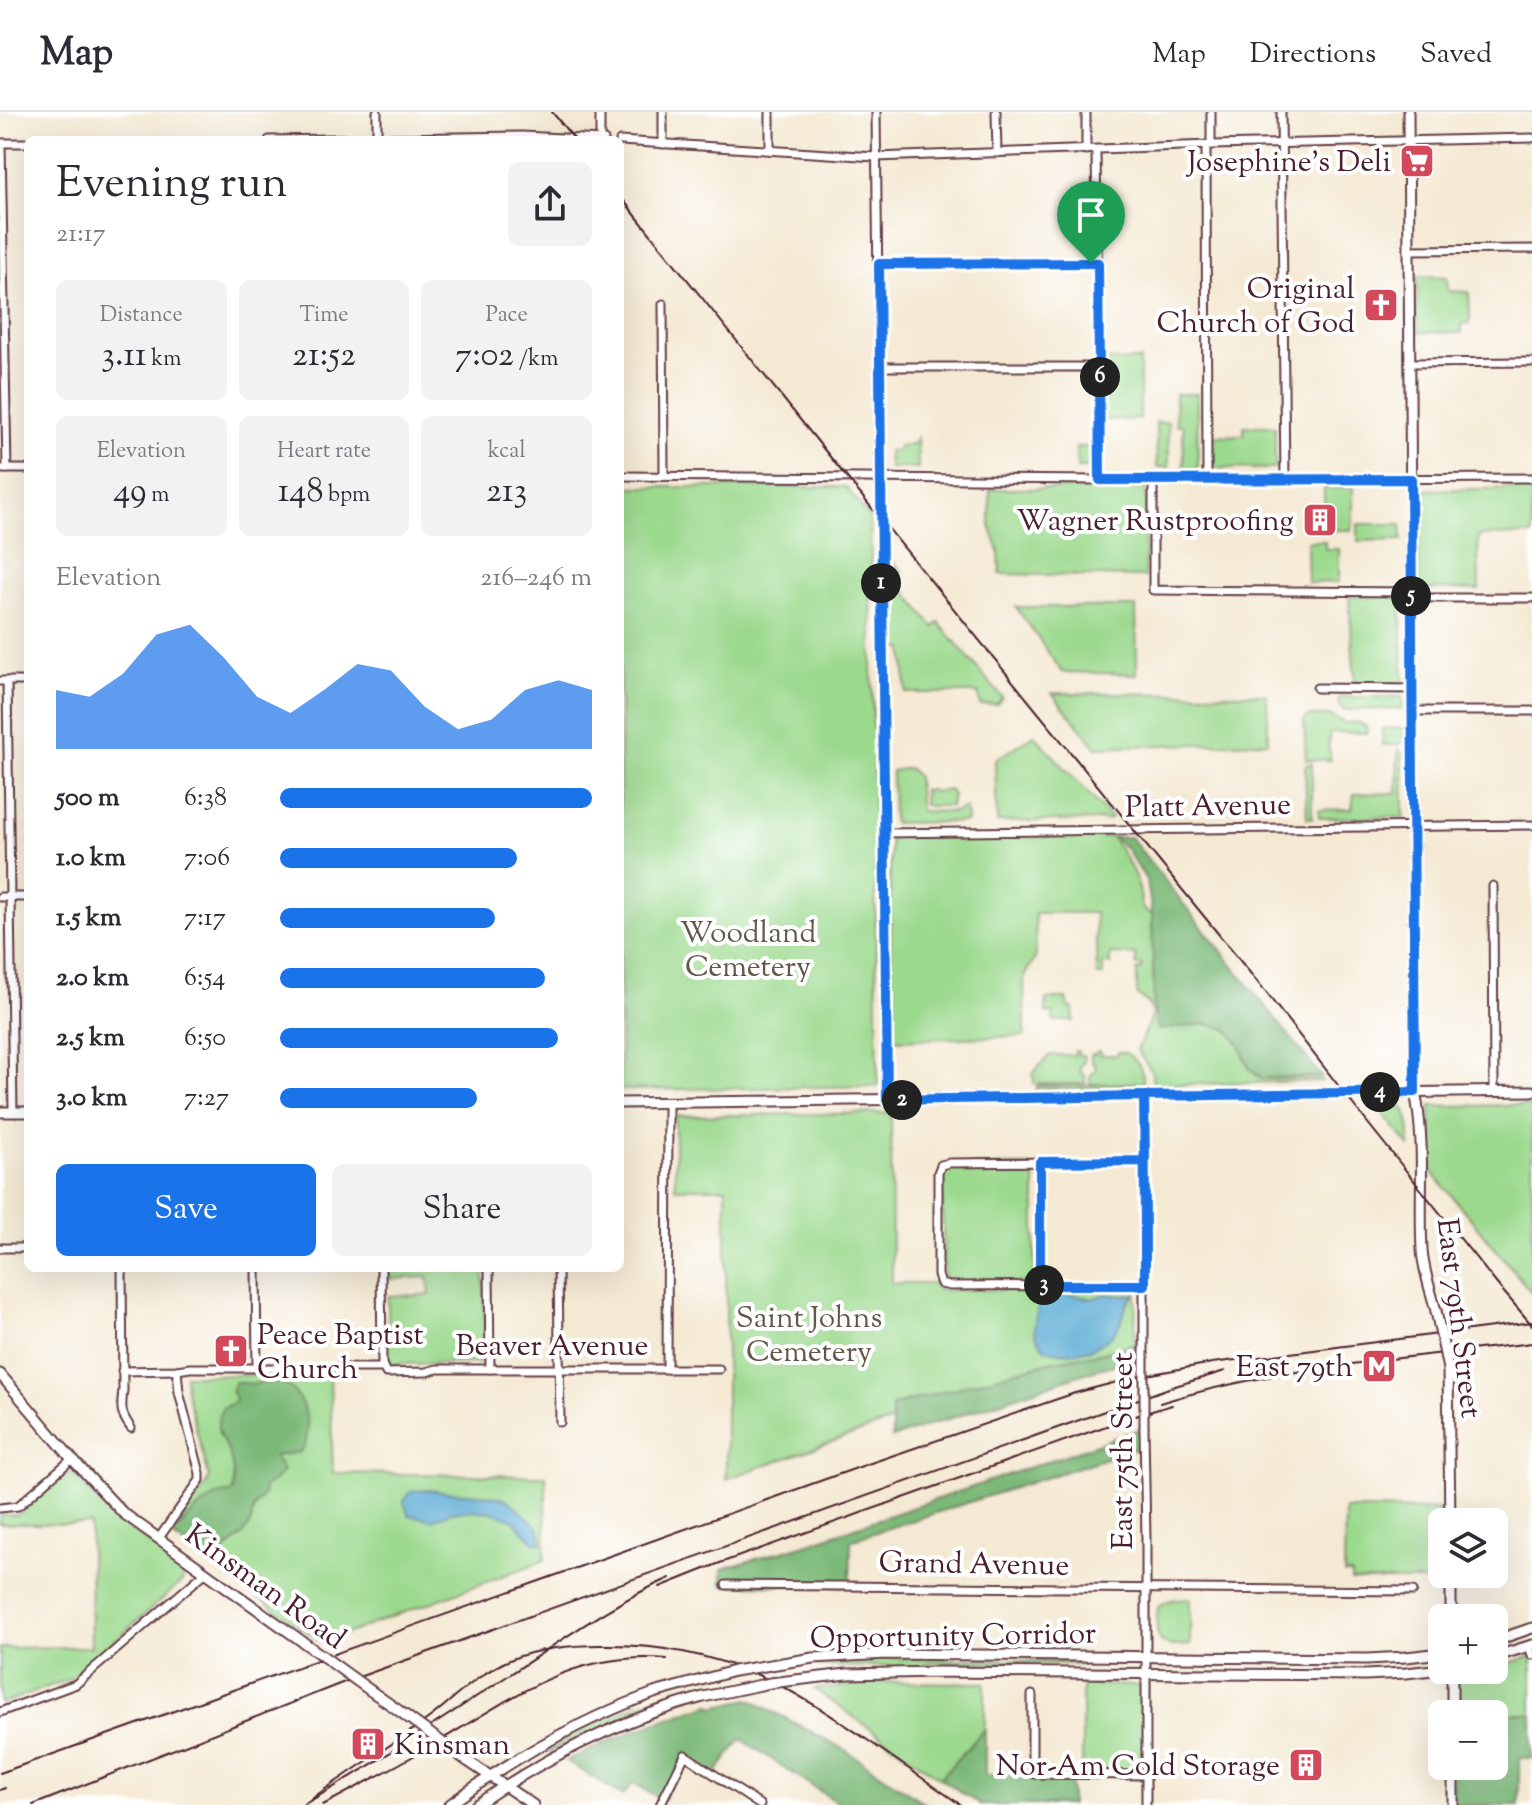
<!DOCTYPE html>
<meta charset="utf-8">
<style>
:root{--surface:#fff;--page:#f2f2f3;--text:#2b2b33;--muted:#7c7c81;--line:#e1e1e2;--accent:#1a73e8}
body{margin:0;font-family:"Sorts Mill Goudy",serif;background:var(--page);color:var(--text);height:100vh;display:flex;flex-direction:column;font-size:30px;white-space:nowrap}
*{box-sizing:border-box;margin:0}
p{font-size:26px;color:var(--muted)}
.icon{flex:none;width:44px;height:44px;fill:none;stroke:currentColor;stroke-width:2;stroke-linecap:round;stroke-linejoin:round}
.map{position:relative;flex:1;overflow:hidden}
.drawer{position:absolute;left:24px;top:24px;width:600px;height:1136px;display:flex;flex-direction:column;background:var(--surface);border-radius:12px;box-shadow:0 8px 32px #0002}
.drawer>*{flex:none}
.fabs{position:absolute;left:1428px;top:1396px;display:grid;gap:16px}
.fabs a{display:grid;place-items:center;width:80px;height:80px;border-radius:12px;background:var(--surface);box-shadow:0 8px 32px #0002;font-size:40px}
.pin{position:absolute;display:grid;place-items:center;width:68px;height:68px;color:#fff;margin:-82px -34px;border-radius:50% 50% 50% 0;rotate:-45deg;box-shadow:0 0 8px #0007}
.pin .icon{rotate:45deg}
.km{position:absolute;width:40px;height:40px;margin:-20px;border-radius:50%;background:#222;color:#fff;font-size:22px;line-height:40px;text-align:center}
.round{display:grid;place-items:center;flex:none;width:84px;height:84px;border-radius:12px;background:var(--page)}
.summary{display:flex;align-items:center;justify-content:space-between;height:136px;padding:0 32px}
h1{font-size:44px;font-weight:600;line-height:60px}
.metrics{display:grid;grid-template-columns:repeat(3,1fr);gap:12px;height:136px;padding:8px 32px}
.metrics div{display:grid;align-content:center;border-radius:12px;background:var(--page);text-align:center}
.metrics b{font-size:34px;font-weight:600}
.metrics small{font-size:22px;font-weight:400}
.metrics p{font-size:22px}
.chart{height:224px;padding:16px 32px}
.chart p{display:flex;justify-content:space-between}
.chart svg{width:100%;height:144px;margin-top:8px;fill:var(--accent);opacity:.7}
.primary-button{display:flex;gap:16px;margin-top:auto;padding:16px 32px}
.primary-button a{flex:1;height:92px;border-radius:12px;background:var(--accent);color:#fff;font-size:32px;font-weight:600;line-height:92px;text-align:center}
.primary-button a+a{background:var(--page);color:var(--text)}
ul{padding:0 32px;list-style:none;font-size:26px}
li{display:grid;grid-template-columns:128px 96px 1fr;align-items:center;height:60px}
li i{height:20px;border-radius:10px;background:var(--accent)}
header{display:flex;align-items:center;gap:48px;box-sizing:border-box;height:112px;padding:0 40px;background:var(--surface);border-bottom:2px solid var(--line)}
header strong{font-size:38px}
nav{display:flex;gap:44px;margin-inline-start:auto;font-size:28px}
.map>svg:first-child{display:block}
.green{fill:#9bd98d;stroke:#727c5c;stroke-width:2}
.forest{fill:#7cb978;stroke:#636c52;stroke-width:2}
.water{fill:#59aad4;stroke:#526480;stroke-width:2}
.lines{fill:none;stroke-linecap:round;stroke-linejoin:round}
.minor-casing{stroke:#643d44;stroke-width:11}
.major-casing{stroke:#643d44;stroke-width:13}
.minor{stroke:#fff;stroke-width:7}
.major{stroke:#fff;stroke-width:9}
.tram{stroke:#4a1f2b;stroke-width:2}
.rail{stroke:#4a1f2b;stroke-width:2}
.minor-bridge-casing{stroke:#643d44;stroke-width:11;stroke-linecap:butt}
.major-bridge-casing{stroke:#643d44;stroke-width:13;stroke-linecap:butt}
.minor-bridge{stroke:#fff;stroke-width:7}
.major-bridge{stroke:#fff;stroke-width:9}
.route-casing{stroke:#fff;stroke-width:16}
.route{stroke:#1a73e8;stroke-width:10}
.labels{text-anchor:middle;stroke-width:8;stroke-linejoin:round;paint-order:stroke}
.poi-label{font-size:30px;fill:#4a1f2b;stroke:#fff;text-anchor:end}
.street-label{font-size:30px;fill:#4a1f2b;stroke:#fff}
.park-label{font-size:30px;fill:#625748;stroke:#fff}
</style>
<header>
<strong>Map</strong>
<nav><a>Map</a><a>Directions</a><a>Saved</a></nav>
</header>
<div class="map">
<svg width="1532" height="1693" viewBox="0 0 1532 1693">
<rect width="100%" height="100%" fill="#fff"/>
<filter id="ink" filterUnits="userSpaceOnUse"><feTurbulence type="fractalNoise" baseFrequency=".0125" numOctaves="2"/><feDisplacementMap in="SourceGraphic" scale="16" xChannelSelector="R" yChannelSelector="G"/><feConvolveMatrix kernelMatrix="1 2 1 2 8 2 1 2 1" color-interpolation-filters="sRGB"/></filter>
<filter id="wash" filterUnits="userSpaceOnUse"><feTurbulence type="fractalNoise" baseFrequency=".006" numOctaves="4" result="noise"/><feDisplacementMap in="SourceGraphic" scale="32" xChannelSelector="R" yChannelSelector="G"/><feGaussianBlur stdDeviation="1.8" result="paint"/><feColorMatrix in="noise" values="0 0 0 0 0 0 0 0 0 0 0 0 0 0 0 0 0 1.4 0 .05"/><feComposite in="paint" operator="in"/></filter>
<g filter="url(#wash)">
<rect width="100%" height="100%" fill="#f4e9d3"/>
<g class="green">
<polygon points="1417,164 1447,165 1448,179 1469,180 1470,211 1462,212 1462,221 1417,220"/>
<polygon points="1140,248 1140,307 1104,308 1104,249"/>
<polygon points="1175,282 1197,282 1198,356 1184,356 1183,313 1176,313"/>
<polygon points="1156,310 1168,310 1169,355 1157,355"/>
<polygon points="1244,314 1275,314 1275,357 1214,356 1213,324 1244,323"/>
<polygon points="917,326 918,356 889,356 888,339 897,339 898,334 913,332"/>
<polygon points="1076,335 1092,335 1092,356 1077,356"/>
<polygon points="620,375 846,375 870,406 878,974 620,978"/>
<polygon points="1353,375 1353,414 1351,415 1351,418 1324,418 1324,376"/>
<polygon points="1146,376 1145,465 1000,462 999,439 990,414 990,377"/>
<polygon points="1532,376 1532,423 1478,424 1479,478 1419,477 1419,378"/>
<polygon points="1358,412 1401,412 1402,428 1358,429"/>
<polygon points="1307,429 1325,429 1325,437 1339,437 1339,470 1308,471"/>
<polygon points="889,445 902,459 895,466 934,515 939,511 1002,585 997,592 980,593 978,581 906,581 904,537 892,536"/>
<polygon points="1349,484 1401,485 1403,571 1355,574"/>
<polygon points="1016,495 1136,495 1137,562 1062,560"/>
<polygon points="1052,581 1267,582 1268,630 1096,635"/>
<polygon points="1340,585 1402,585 1403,597 1343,598 1338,590"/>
<polygon points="1309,604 1330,604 1344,611 1357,610 1367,615 1367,621 1330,621 1328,631 1331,648 1306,648 1304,609"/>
<polygon points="1382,616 1403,616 1403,630 1397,633 1383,633"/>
<polygon points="1034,623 1111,706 1108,708 997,710 995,648"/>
<polygon points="1398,637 1403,641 1404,705 1319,706 1319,698 1352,697 1354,682 1397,681"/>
<polygon points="1312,652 1312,706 1307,706 1305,656 1306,653"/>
<polygon points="909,656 917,665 920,699 955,700 966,695 967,710 893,711 892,659"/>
<polygon points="923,678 931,678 932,680 950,678 953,684 950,694 928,694 924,693"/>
<path d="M892,725H1112C1126,748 1141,765 1141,794L1146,800L1152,802L1154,900L1159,918C1177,916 1211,907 1227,917C1245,927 1241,961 1263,966C1273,969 1308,965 1320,965L1322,969L1153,973L1152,961L1137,938L1153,902L1148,891L1137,883V858H1141L1142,853H1136V843L1110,842V852H1103V863H1097L1095,801H1035L1036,844C1033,854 1026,855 1024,867L1025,924L891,928L890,729Z"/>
<polygon points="1046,887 1066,887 1069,895 1073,897 1074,909 1053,909 1053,901 1046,901"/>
<polygon points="1075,939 1078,939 1078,943 1083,943 1084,949 1079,956 1081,961 1085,964 1085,972 1034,972 1033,961 1050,943 1074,943"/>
<path d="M1097,939H1100V943H1117L1118,940C1133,940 1144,956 1143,971L1090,972V964L1096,958L1095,953L1091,949V942H1096Z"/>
<polygon points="1133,973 1133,977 1036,977 1037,974"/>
<path d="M1400,993C1411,1002 1410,1021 1410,1035L1378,995Z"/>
<polygon points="1532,993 1532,1181 1431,1059 1431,994"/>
<polygon points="891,1001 892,1171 934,1171 938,1178 1136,1177 1135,1232 1106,1240 1049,1250 892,1294 892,1309 726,1367 726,1076 675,1076 675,1004"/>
<polygon points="951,1054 1028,1054 1035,1061 1035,1163 1030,1171 951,1171 944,1166 942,1064 947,1057"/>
<polygon points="387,1156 484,1156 485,1251 388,1252 388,1184 430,1183 428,1165 387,1167"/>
<polygon points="185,1263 330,1263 333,1361 546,1364 545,1448 322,1531 172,1424 208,1369 209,1365 186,1279"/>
<polygon points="66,1361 73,1362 110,1403 183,1456 183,1469 72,1566 0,1592 0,1536 91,1535 90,1412 0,1412 0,1403 18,1403"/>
<polygon points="1345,1397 1439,1398 1440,1469 1351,1469 1351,1462 1344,1462"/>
<path d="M1190,1486V1533C1184,1533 1175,1535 1168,1533C1153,1530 1157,1507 1158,1495C1166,1487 1179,1487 1190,1486Z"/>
<path d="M1532,1544V1602H1452V1570C1467,1567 1478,1558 1494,1558V1556Z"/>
<polygon points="880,1546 1123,1549 1123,1552 932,1551 919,1555 886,1554 819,1555 818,1551"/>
<polygon points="858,1570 985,1571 985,1617 940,1666 814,1577 860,1573"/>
<polygon points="1082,1572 1147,1574 1146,1663 1082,1663"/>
<path d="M672,1581L674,1587L615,1609L548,1641L547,1640C586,1614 627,1594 672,1581Z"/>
</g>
<g class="forest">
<polygon points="1112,725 1130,725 1322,965 1262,966 1249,956 1239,931 1227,917 1206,912 1158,918 1154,900 1152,802 1147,769 1125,735"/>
<polygon points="1135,1232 1133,1248 1091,1259 892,1326 892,1294 1049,1250 1106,1240"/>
<path d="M277,1269C299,1274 312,1307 306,1328C306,1331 302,1338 300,1340L274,1344L283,1359L275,1368L264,1375L263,1383L254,1395L251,1410L243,1423L211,1451L172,1423L196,1398L218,1383L233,1380C233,1372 234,1362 232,1353C228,1326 210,1327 222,1296L233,1291L235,1286L231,1279L235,1270L253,1272Z"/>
<polygon points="1144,1316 1144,1334 851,1428 850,1474 722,1473 722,1457 803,1433"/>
<path d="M749,1587L844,1637L927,1693H841L741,1627L715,1663L685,1643L663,1688L633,1671L623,1684L566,1649C613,1626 661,1607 711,1592L713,1595Z"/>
<polygon points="1494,1602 1532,1602 1532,1646 1519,1646 1519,1693 1453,1693 1453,1654 1494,1654"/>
<polygon points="985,1617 985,1663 1071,1663 1071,1693 980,1693 940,1666"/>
</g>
<g class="water">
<path d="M1070,1182L1088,1186H1094L1106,1182L1123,1184L1135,1182C1133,1185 1129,1188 1127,1192C1124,1198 1124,1205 1121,1211C1104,1238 1076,1246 1046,1237C1031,1222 1033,1215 1038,1196L1057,1183Z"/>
<path d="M430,1378C451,1382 491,1380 507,1388C514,1392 521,1399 527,1405C538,1414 540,1417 542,1431L534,1430L512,1407L491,1400L468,1398L451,1400L432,1408L409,1403L404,1391C408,1375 416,1379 430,1378Z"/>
</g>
</g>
<g filter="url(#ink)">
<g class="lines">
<g class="minor-casing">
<g id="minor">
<polyline points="600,0 600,28"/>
<polyline points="663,0 663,32"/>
<polyline points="770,0 770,38"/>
<polyline points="876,0 887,988"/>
<polyline points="996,0 997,41"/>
<polyline points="1086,0 1086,38"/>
<polyline points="1211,0 1211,33"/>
<polyline points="1281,0 1285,367"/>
<polyline points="377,25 377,0"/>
<polyline points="269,28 522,24 604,28"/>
<polyline points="620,29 876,45 1211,33 1532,26"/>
<polyline points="0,31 28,31"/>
<polyline points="1,31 7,357"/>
<polyline points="1206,34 1207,368"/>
<polyline points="1096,38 1100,368"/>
<polyline points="1408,138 1532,137"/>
<polyline points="879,152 1098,151"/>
<polyline points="663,192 664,364"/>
<polyline points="1409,251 1532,250"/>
<polyline points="880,255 1100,255"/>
<polyline points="0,357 28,357"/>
<polyline points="620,364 1100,368 1532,366"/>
<polyline points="1153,368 1153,478 1411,480"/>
<polyline points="1411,486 1532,486"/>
<polyline points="0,569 28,569"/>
<polyline points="7,569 13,1000"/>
<polyline points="1317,576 1413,577"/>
<polyline points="1412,599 1532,599"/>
<polyline points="884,721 1532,713"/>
<polyline points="1493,774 1494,979"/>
<polyline points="0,785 28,785"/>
<polyline points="1144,984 1144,1246"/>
<polyline points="1145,1049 949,1051 941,1053 938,1061 938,1163 941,1172 950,1174 1145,1173"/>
<polyline points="1040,1050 1040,1173"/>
<polyline points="0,1136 28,1136"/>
<path d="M122,1156L123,1278C121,1296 120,1301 131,1316"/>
<polyline points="256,1156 257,1256"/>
<polyline points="381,1156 382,1252 386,1261 426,1260 437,1257 719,1257"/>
<polyline points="489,1156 490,1257"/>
<polyline points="558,1156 560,1310"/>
<polyline points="667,1257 668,991"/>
<polyline points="122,1259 177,1258 190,1256 383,1256"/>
<polyline points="1144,1316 1146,1428 1146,1693"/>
<polyline points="0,1396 18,1394 72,1347"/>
<polyline points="159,1426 200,1368 200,1361 179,1280 177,1258"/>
<polyline points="726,1473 1413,1479"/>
<polyline points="1529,1535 1532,1543"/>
<polyline points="1032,1583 1032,1654 1034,1662 1146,1663"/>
<polyline points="0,1600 76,1572 206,1460"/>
<polyline points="660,1693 685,1643 760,1693"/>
</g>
</g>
<g class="major-casing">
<g id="major">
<path d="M1408,0L1415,980C1426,1032 1419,1085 1422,1138C1423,1158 1431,1179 1436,1199"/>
<polyline points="620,991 1532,979"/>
<polyline points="0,1000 28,1000"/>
<polyline points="1448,1257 1450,1410"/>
<polyline points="0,1262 72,1347 123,1401 324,1545"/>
<polyline points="1451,1462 1451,1506"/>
<polyline points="1494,1529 1532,1516"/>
<polyline points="1494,1545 1532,1533"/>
<polyline points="813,1546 887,1542 1367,1547 1406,1545 1442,1541"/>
<polyline points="1452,1558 1452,1602"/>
<polyline points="847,1562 937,1560 1365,1563 1406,1561 1442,1557"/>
<polyline points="371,1579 398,1598"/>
<polyline points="466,1648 533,1693"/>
<polyline points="1453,1654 1453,1693"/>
<path d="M449,1693C513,1646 580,1608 654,1581"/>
<path d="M476,1693C546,1645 621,1607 703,1585"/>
</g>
</g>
<use href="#minor" class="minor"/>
<use href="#major" class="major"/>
<g class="tram">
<path d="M303,1693C345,1662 391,1634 433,1603C458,1583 482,1559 512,1547C540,1536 572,1533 602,1533C654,1532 708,1542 756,1562C795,1579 831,1603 866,1627C898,1649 929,1671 961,1693"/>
<path d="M323,1693C363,1672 403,1651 441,1628C517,1583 573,1539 667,1547"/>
</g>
<g class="rail">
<polyline points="552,0 575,28"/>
<polyline points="620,84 835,351 1264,878 1355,995 1496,1171 1532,1213"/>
<path d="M1160,1291C1280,1254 1408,1246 1532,1231"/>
<polyline points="660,1475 720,1451 1129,1306 1172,1293"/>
<polyline points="0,1661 865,1353 1075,1281 1136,1265 1212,1251 1532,1210"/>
<polyline points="0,1678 5,1676"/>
<polyline points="33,1693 342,1571 1172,1275 1225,1259"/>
<path d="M303,1693C373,1653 441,1608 509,1563C561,1529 612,1491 670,1466"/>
</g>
<g class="minor-bridge-casing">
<polyline id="minor-bridge" points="1144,1316 1144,1246"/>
</g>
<g class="major-bridge-casing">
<g id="major-bridge">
<polyline points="1436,1199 1448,1257"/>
<polyline points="324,1545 371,1579"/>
<polyline points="654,1581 734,1559 813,1546"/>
<polyline points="703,1585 770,1571 847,1562"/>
<polyline points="398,1598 466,1648"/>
</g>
</g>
<use href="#minor-bridge" class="minor-bridge"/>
<use href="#major-bridge" class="major-bridge"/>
</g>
</g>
<g class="lines" filter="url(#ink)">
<g class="route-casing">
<path id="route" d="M1091,151L879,152L887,988L1144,984C1145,1047 1145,1110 1145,1173H1040V1050L1145,1049L1144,984L1415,980L1411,367L1100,368L1098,151H1091"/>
</g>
<use href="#route" class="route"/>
</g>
<defs>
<g id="supermarket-square" transform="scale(1.8)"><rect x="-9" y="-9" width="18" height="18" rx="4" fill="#d1495b" stroke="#fff"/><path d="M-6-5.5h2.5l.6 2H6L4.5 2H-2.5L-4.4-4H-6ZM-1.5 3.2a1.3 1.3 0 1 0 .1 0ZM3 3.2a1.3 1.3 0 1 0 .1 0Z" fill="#fff"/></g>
<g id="church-square" transform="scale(1.8)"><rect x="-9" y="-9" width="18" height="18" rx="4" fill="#d1495b" stroke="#fff"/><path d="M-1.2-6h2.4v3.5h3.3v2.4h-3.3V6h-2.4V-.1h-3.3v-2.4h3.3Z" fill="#fff"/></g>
<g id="building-square" transform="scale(1.8)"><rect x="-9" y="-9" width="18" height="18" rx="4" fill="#d1495b" stroke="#fff"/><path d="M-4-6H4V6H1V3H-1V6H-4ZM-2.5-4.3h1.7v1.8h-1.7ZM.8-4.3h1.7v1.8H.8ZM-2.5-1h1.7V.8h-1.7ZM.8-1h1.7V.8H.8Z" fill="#fff"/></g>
<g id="metro-square" transform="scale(1.8)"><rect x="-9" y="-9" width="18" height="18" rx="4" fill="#d1495b" stroke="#fff"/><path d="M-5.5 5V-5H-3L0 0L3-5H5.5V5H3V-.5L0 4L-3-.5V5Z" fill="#fff"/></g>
</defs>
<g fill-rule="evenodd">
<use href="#supermarket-square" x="1417" y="49"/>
<use href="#church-square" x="1381" y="193"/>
<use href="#building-square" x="1320" y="408"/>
<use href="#church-square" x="231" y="1239"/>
<use href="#metro-square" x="1379" y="1254"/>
<use href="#building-square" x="368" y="1632"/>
<use href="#building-square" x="1306" y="1653"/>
</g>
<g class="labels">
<g class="poi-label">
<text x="1391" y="59">Josephine's Deli</text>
<text x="1355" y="186">Original<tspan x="1355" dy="34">Church of God</tspan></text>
<text x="1294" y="418">Wagner Rustproofing</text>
<text x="257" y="1232" text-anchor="start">Peace Baptist<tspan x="257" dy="34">Church</tspan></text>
<text x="1353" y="1264">East 79th</text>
<text x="394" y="1642" text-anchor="start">Kinsman</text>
<text x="1280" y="1663">Nor-Am Cold Storage</text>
</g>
<g class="street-label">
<text transform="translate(1208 693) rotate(-1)" y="10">Platt Avenue</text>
<text transform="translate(1460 1206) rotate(83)" y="10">East 79th Street</text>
<text x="552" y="1243">Beaver Avenue</text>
<text transform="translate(1122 1339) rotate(-90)" y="10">East 75th Street</text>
<text transform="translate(974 1451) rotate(1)" y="10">Grand Avenue</text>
<text transform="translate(266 1474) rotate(36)" y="10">Kinsman Road</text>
<text transform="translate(953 1523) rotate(-1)" y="10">Opportunity Corridor</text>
</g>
<g class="park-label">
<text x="748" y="830">Woodland<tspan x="748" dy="34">Cemetery</tspan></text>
<text x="809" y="1215">Saint Johns<tspan x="809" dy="34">Cemetery</tspan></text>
</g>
</g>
</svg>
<div class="fabs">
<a><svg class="icon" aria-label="layers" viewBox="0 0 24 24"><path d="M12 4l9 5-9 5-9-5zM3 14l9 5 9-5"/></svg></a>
<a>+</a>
<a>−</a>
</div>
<div class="pin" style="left:1091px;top:151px;background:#1e9e55"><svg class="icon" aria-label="arrive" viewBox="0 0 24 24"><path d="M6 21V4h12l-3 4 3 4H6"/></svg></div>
<b class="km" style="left:881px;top:471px">1</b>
<b class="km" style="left:902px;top:988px">2</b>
<b class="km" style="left:1044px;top:1173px">3</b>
<b class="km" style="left:1380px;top:980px">4</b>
<b class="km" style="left:1411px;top:484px">5</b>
<b class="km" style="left:1100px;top:265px">6</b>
<section class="drawer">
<div class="summary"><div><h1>Evening run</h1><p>21:17</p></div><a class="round"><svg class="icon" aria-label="share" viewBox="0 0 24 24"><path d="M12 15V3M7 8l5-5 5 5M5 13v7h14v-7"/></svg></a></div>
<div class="metrics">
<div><p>Distance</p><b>3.11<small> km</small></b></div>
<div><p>Time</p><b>21:52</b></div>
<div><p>Pace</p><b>7:02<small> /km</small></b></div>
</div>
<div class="metrics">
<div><p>Elevation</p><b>49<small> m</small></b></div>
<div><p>Heart rate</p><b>148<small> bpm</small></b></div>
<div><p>kcal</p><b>213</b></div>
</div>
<div class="chart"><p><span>Elevation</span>216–246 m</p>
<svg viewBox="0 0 160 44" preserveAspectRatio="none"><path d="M0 44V26L10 28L20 21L30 9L40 6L50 16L60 28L70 33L80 26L90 18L100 20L110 31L120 38L130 35L140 26L150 23L160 26V44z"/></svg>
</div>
<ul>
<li><b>500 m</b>6:38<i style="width:100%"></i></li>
<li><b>1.0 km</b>7:06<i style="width:76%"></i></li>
<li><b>1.5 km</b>7:17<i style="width:69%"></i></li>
<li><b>2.0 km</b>6:54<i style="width:85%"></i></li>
<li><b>2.5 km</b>6:50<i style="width:89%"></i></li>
<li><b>3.0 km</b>7:27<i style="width:63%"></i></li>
</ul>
<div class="primary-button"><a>Save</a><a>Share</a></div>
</section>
</div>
